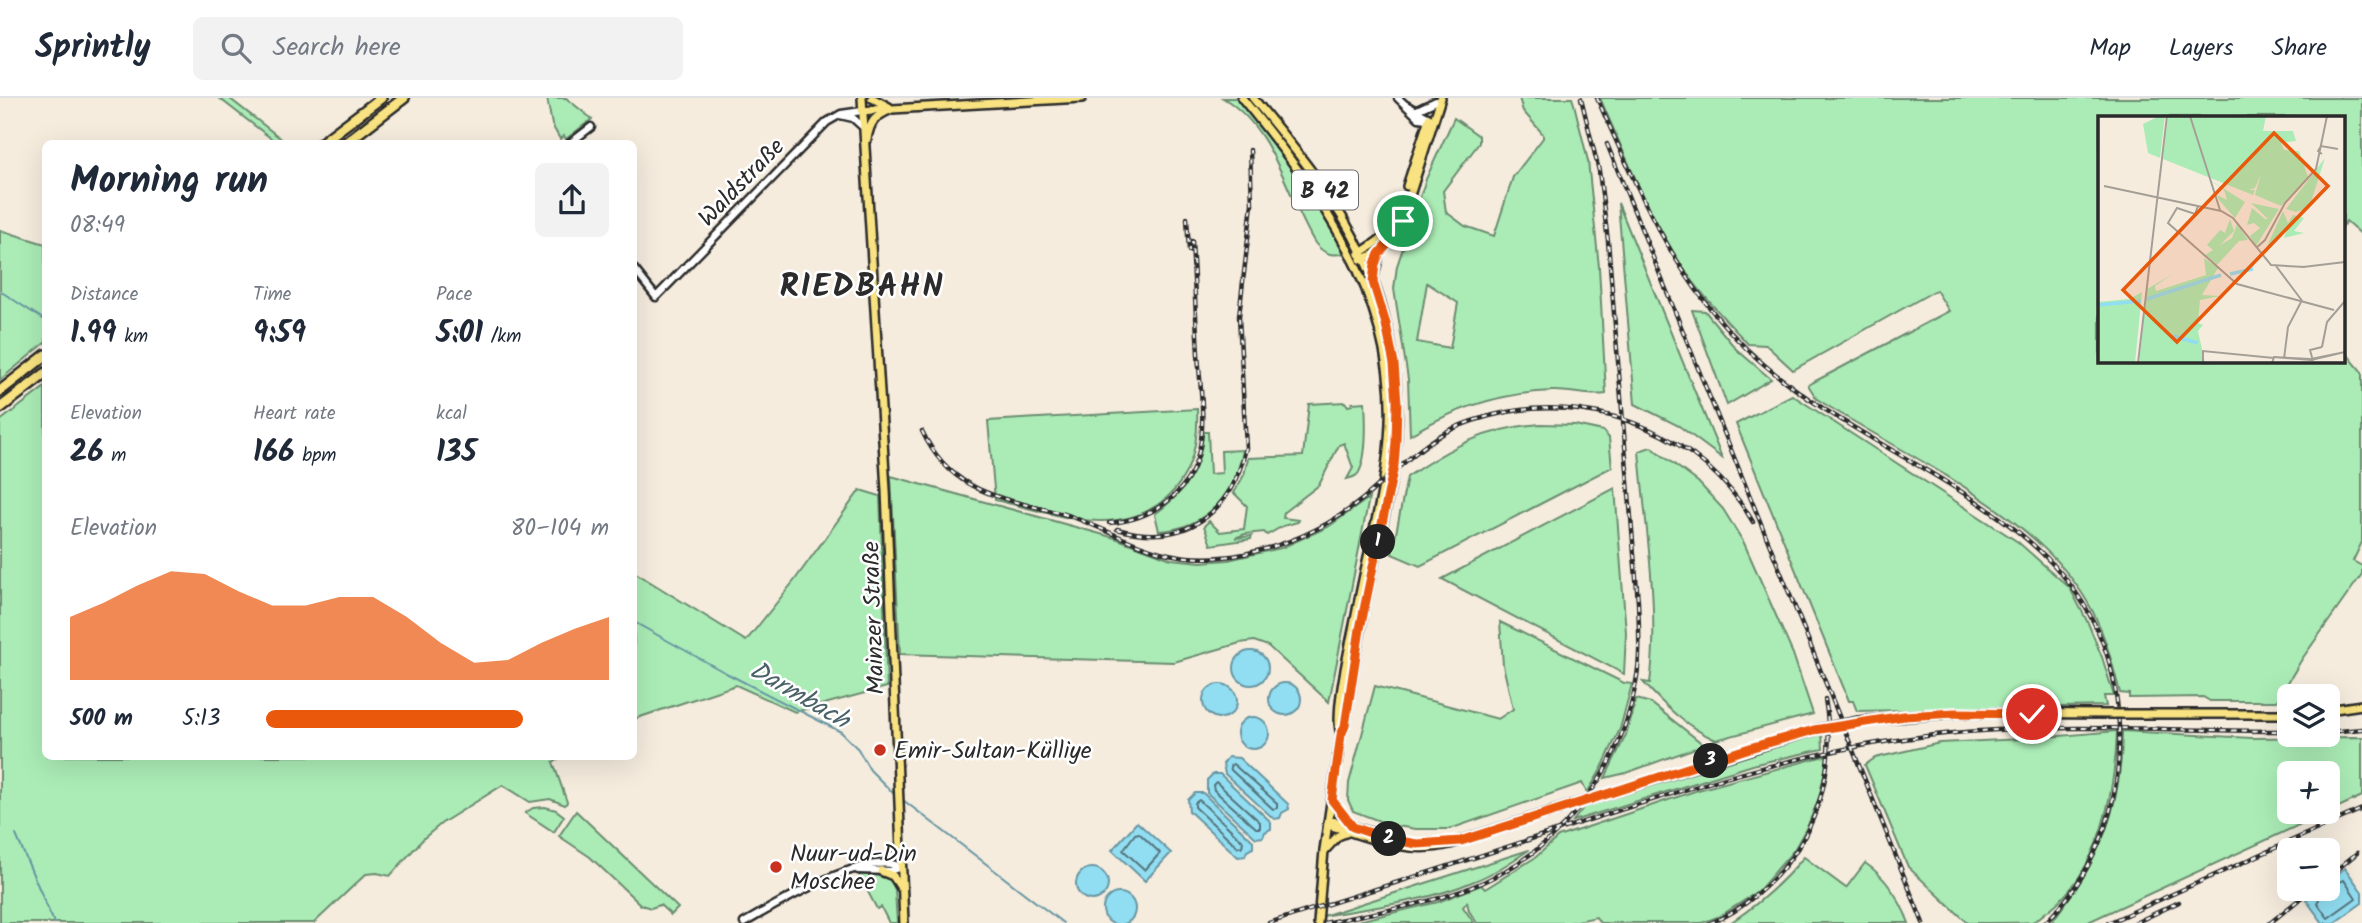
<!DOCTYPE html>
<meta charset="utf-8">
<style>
:root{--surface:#fff;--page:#f2f2f3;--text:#1f2937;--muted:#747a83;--line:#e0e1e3;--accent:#ea580c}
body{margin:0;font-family:Kalam,sans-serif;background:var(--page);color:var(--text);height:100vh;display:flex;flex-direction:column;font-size:26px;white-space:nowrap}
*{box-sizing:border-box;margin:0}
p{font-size:23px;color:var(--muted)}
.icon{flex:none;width:38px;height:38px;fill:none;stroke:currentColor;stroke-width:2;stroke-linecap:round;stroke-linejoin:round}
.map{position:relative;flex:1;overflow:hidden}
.side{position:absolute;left:42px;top:42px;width:595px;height:620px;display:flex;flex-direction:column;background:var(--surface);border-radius:10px;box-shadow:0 7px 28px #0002}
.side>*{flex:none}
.fabs{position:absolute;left:2277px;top:586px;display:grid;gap:14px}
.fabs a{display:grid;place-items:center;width:63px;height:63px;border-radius:10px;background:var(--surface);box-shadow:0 7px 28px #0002;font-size:35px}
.pin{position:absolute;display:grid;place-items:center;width:60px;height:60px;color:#fff;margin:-30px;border:4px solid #fff;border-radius:50%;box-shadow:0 2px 7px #0007}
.km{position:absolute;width:35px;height:35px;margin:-18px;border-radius:50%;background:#222;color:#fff;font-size:19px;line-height:35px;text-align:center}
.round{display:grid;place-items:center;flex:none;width:74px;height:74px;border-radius:10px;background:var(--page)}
.summary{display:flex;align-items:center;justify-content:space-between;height:119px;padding:0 28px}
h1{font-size:38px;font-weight:600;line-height:52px}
.stats{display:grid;grid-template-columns:repeat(3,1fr);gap:10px;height:119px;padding:7px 28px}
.stats div{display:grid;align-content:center}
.stats b{font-size:30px;font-weight:600}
.stats small{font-size:19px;font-weight:400}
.stats p{font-size:19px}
.chart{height:196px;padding:14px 28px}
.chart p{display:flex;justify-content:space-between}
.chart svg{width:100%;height:126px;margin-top:7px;fill:var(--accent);opacity:.7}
ul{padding:0 28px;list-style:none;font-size:23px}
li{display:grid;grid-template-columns:112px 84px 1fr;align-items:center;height:52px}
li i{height:18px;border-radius:9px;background:var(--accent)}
header{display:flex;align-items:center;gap:42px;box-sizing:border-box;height:98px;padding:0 35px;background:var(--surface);border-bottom:2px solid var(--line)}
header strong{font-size:33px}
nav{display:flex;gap:38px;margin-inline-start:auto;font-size:24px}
.search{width:490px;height:63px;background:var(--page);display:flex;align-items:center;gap:18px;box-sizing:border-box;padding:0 24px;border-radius:10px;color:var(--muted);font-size:26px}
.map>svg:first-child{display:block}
.green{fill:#abecb6;stroke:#6b8c70;stroke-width:2;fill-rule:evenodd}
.water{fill:#91def2;stroke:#6896a2;stroke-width:2}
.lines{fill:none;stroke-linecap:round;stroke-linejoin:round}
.shore{stroke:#54737b;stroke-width:2}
.stream{stroke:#6896a2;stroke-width:2}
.minor-casing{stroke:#2b2b2b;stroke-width:11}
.major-casing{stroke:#2b2b2b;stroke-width:12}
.highway-casing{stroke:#2b2b2b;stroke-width:14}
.minor{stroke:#fff;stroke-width:6}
.major{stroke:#f8e281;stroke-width:7}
.highway{stroke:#f8e281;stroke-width:9}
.rail-casing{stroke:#2b2b2b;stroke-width:4.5}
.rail{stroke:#fff;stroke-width:2;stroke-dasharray:5;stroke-linecap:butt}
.major-bridge-casing{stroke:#2b2b2b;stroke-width:12;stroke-linecap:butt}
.major-bridge{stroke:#f8e281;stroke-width:7}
.route-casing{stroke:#fff;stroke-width:14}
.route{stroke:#ea580c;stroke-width:9}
.poi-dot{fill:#c8321e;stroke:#fff;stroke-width:2.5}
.labels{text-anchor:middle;stroke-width:5;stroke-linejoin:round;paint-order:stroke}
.shield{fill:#fff;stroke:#6b6b6b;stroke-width:2}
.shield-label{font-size:23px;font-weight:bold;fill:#2b2b2b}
.street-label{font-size:24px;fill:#2b2b2b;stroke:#fff}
.poi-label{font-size:24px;fill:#2b2b2b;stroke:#fff;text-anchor:start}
.water-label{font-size:26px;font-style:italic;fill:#4a6167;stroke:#fff}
.district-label{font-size:32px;font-weight:bold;letter-spacing:2px;fill:#2b2b2b;stroke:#fff}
.inset-river{fill:none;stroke:#91def2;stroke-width:3.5}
.inset-road{fill:none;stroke:#a49f96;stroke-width:2}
.view{fill:#e8590c;fill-opacity:0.15;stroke:#e8590c;stroke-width:3.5}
.inset-edge{fill:none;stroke:#2b2b2b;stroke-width:3.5}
</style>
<header>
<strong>Sprintly</strong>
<div class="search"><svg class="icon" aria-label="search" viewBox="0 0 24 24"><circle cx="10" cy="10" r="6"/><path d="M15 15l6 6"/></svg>Search here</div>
<nav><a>Map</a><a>Layers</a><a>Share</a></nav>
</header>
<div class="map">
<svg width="2362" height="825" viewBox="0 0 2362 825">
<rect width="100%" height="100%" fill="#f5ecde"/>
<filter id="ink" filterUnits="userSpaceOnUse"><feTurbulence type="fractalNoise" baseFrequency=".0143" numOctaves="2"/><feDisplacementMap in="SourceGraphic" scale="14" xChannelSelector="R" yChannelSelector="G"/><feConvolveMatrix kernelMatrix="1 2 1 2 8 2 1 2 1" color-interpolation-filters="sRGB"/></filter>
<g filter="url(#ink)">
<g class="green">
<polygon points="219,0 229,0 284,43 277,45"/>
<polygon points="547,0 566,0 592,21 566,41 564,38 560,41 552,27"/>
<path d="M1223,0H1238C1262,29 1340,123 1344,155C1331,159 1323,155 1315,145C1286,97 1274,30 1223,0Z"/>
<path d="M1519,0H1572L1574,6L1588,63L1599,169L1606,296C1587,299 1570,292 1552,293C1500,295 1454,310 1410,337L1408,281L1394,191L1397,168L1426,81L1454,20L1479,38V45L1443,93L1446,114L1465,128L1494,138L1513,79L1543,40V36L1523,13ZM1427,185L1458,205L1450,250L1417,244Z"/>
<path d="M1600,0H2362V137L2346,123L2343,128V19H2100V262H2343V251L2362,274V444L2353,463L2362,468V476L2302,561L2277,603H2210L2203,599L2129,600V596L2120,595C2113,568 2106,540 2093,514C2043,416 1906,359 1817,301L1808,287L1949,213L1936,192L1793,272L1766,247L1748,246C1722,218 1696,191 1676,159C1646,109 1623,53 1600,0Z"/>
<polygon points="1618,105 1722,360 1679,328 1635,306"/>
<polygon points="0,132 45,146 46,244 0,282"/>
<polygon points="1692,212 1705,213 1736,251 1771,281 1727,307"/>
<polygon points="45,289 46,658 563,658 553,664 567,704 565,707 550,701 530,704 503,687 442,725 424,740 390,778 377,775 366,776 314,825 0,825 0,323"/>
<polygon points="1792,297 2018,444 2070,490 2088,525 2102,559 2114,598 2104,598 2106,608 1857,613 1853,603 1849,603 1736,326"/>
<path d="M1345,304L1348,308L1352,307V305L1365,304C1366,321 1367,356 1360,372C1358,378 1354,379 1347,381L1353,370L1344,345L1339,347L1319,387L1284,414L1283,420L1299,422L1298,424L1283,428L1267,437L1264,434L1245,436L1235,440L1252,438L1251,441L1211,447L1204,428L1209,423L1220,434L1244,431L1247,408L1234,395L1244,377L1248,360L1303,358L1309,306Z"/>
<path d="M1197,311C1201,389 1153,433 1075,421C1048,416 1021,408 995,402L988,323Z"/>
<path d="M1541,326L1575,327L1603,333L1609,340L1612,369L1420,468L1392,456L1407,379C1452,348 1486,330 1541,326Z"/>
<path d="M1203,334H1208L1210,376L1222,375L1221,353L1243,352C1235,396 1207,430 1159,433L1155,416C1184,395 1202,371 1203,334Z"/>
<path d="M1651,349L1698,384L1723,411L1744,445L1793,556L1813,616L1716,642C1686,629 1664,607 1643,584L1650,585C1660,512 1645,427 1639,353Z"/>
<polygon points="891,378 1115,440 1171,461 1201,464 1228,462 1281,450 1328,429 1369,400 1329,604 1268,548 1254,543 1240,545 1174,564 900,556"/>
<polygon points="1615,390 1626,535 1624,576 1442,481"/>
<polygon points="860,392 880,398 887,589 795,614 736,587 634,621 634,474 746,543 794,483"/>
<polygon points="1500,524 1624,585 1632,586 1620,631 1602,670 1587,695 1582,685 1450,731 1416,731 1390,727 1353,713 1348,702 1349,685 1375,588 1498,621 1513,611 1503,567"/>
<polygon points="1636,601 1651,605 1704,647 1626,675 1605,680 1626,637"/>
<path d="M2117,633C2115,694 2100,773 2049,812C2044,815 2038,822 2032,824C2022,825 1981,825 1968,825L1908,769L1865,667L1875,660L1940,645L2023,641Z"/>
<path d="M2122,633L2252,640L2362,639V698L2328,714V676H2289V714H2327L2086,825H2051C2099,761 2122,715 2122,633Z"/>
<polygon points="1822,636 1823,651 1756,666 1573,723 1584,709 1746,657"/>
<polygon points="1828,657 1820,697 1808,727 1794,752 1761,790 1748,800 1720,818 1702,825 1600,825 1596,819 1568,825 1477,825 1469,813 1467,804 1463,809 1474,825 1350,825 1438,804 1481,787 1485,791 1536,759 1558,739 1698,692"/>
<polygon points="545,709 556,712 564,718 554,734 525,715 533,710"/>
<polygon points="576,713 678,810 671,817 660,807 651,810 641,807 590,759 559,738"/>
<path d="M1529,752C1511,764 1493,776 1472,784C1426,804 1372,809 1323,818Z"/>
<path d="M1804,759L1846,790L1865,765C1886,779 1900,802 1909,825H1730C1759,806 1782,785 1804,759Z"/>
<polygon points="859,777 875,777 891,782 895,792 897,825 889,825 881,809 877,811"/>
</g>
<g class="water">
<circle cx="1251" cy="570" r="17"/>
<circle cx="1285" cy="601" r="16"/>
<circle cx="1220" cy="603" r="17"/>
<circle cx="1253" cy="635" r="16"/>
<polygon points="1228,659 1239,660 1288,706 1289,711 1282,715 1280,720 1274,721 1225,676 1223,666"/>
<polygon points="1213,676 1220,676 1271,724 1271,731 1265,734 1263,739 1256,740 1207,695 1207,682"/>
<polygon points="1195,695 1203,695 1253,743 1253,750 1247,753 1245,758 1238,759 1189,713 1188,702"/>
<polygon points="1137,724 1171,755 1145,783 1112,752"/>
<circle cx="1092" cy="786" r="16"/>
<polygon points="2345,770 2362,794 2362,805 2334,825 2323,825 2306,802 2320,791 2328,791 2328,784"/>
<circle cx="1119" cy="811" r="16"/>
</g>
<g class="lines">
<g class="shore">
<polygon points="1233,666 1277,705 1277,710 1273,711 1231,672 1230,668"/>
<polygon points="1216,684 1260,724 1260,730 1256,730 1214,692 1213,687"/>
<polygon points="1199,702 1243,743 1242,749 1238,749 1195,709 1195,705"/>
<polygon points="1139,735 1160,755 1145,772 1123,752 1135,736"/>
<polyline points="2324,791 2317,805 2328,820 2356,800 2344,782 2328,789"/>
</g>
<g class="stream">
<polyline points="0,193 46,223"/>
<polyline points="634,524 724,574 841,634 858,651 870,672 895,697"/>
<polyline points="903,702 1063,825"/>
<polyline points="16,737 54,825"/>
</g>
<g class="minor-casing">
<g id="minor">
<polyline points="1398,0 1419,20 1433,22"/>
<polyline points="1406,7 1433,22"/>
<polyline points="1417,12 1436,3"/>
<polyline points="840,17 853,20 863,29"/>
<polyline points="569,46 591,29"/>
<polyline points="634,171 656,199 827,24 841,16 862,13"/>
<polyline points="885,765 900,751"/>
<polyline points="858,772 890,773 901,769"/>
<path d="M744,825C775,807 867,751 901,769"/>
</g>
</g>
<g class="major-casing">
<g id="major">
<polyline points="862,0 886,392 904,825"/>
<polyline points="872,0 889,9"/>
<path d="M1242,0C1319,94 1395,197 1390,325C1388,388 1368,450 1357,512C1352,540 1333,614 1341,637"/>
<path d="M1253,0C1293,49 1335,98 1362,156C1392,221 1404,296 1394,368C1387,411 1376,455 1367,498C1358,541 1352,584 1345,628L1341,637L1324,752L1318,825"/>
<polyline points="862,13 884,11"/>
<path d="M867,41C870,23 875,18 892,11L1082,0"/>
<polyline points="1407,88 1429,20"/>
<path d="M1359,156C1379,143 1394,135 1401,110"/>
<path d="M1361,161C1380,157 1391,146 1400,129L1441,0"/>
<polyline points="1373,183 1379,156"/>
<polyline points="2328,612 2362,607"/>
<polyline points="2122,616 2289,616"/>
<polyline points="1859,623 1955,615 2114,616"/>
<polyline points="1592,701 1814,632"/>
<polyline points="1332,702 1350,726"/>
<polyline points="1329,723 1338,724 1405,745"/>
<path d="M1328,727C1370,739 1405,757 1450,746L1575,706"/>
<polyline points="1325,752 1338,738 1348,734"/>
<polyline points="881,773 893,778 901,790"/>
</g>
</g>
<g class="highway-casing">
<g id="highway">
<polyline points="320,46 381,0"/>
<polyline points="344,46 404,0"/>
<polyline points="0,293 46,257"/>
<polyline points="0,310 46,275"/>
</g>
</g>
<use href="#minor" class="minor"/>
<use href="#major" class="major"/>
<use href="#highway" class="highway"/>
<g class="rail-casing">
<g id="rail">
<path d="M1597,0C1638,91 1674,181 1747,251C1886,385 2127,411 2119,652C2117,717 2091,780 2045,825"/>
<polyline points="1607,46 1923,825"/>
<polyline points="1187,120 1189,153"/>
<path d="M922,333C953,399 1007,400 1070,418"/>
<path d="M1062,415C1132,440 1164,471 1244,456C1289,447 1329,429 1364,400C1390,378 1416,351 1446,334C1465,324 1487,318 1507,314C1603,297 1703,338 1753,424"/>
<path d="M1109,425C1150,422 1190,397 1199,353C1206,323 1200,287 1198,256C1196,218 1194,180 1192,143"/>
<path d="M1117,431C1185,450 1231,416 1246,350L1239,218L1252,106L1250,52"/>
<polyline points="2328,634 2362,631"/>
<polyline points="2328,779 2357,755"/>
<path d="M1269,825C1362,795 1454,767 1546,736C1669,696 1791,655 1919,639C2042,623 2166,633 2289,633"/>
<path d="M1324,825C1371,815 1419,808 1464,792C1555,759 1620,678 1636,584C1641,558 1639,531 1638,504L1608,143L1599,73L1581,0"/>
<path d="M1710,825C1727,819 1742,809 1756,797C1815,748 1838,676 1825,601"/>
<polyline points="2108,825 2362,711"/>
<polyline points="2135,825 2179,804"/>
<polyline points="2270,825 2312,791"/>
</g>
</g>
<use href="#rail" class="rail"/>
<g class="major-bridge-casing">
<g id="major-bridge">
<polyline points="2114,616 2122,616"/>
<polyline points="1814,632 1859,623"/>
<polyline points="1575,706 1592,701"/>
</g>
</g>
<use href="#major-bridge" class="major-bridge"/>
</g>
</g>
<g class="lines" filter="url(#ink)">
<g class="route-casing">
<polyline id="route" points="1403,123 1396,136 1379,156 1375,166 1373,184 1386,226 1394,266 1397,304 1396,343 1394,368 1360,531 1345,628 1341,637 1332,702 1353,729 1388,741 1417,746 1461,743 1753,649 1814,632 1904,618 1955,615 2032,616"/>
</g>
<use href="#route" class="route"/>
</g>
<g class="poi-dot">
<circle cx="880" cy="652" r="7"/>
<circle cx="776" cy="769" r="7"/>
</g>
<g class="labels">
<rect class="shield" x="1292" y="72.5" width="66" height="39" rx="5"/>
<g class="shield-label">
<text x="1325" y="100">B 42</text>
</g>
<g class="street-label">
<text transform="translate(741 84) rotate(-46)" y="8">Waldstraße</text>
<text transform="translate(873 520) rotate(-92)" y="8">Mainzer Straße</text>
</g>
<g class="poi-label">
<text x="894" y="660">Emir-Sultan-Külliye</text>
<text x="790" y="763">Nuur-ud-Din<tspan x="790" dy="28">Moschee</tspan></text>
</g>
<g class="water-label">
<text transform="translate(800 596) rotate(30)" y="9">Darmbach</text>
</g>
<g class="district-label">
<text x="862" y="198">RIEDBAHN</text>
</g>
</g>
<g transform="translate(2098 18)">
<rect width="247" height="247" fill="#f5ecde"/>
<path d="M61,0H67L62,42L50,37L45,8ZM70,0H168L165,15H195L198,25L183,27L186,34L201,35L210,61L183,90L157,79L163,58L157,72L151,74H157L155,79L65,43ZM227,42L211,92L198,96L188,93ZM112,64L147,86L137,102L121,84L119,79L129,84L126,74ZM153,87L181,93L158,130L152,120L162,112L156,107L149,109L154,92L167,103H170ZM185,95L190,107L195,99L206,102L196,115L206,117L186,122L189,113L165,139ZM132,103L136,115L122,129L134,122L139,108L150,124L141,125L119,149L107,139L115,134L109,129L122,114L127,117ZM106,142L120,152L104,179L122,180L102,184L100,207L105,209L100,215L107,247H41L49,173L75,158L57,170L58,175L108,159ZM44,176L37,247H0V186L31,183Z" fill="#abecb6"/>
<path class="inset-river" d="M132,158L155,153M49,183L123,159M0,189L43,185M75,220L100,227"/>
<path class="inset-road" d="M92,0L122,94M224,38L220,35L223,30L240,33M6,70L123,95L135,102L173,149L207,151M100,90L97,98L79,92L70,107L139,168L236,194M81,117L98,98M158,132L167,124L187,87L218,53L229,0M178,150L205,186M205,151L247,146M224,231L229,206L247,185M176,241L213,244L247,236M186,243L190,211L203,186M215,245L212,234L224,231M40,247L69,0M105,247V235L176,242M174,247L176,241L213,243L247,236"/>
<path class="view" d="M176,17L230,70L79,226L25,174Z"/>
<rect width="247" height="247" class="inset-edge"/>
</g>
</svg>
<div class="fabs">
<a><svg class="icon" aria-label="layers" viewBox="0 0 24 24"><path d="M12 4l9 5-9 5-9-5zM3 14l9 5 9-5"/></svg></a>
<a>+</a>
<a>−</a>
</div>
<div class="pin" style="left:1403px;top:123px;background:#1e9e55"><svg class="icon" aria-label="arrive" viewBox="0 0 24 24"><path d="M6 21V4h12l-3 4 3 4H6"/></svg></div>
<div class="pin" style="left:2032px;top:616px;background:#d93025"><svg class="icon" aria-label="check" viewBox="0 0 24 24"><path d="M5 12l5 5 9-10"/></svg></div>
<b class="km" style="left:1378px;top:444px">1</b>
<b class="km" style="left:1389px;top:741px">2</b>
<b class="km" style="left:1711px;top:663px">3</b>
<section class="side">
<div class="summary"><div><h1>Morning run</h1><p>08:49</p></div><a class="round"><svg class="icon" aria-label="share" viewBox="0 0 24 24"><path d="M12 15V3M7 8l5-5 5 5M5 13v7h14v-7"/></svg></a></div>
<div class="stats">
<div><p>Distance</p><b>1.99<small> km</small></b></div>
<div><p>Time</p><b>9:59</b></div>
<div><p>Pace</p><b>5:01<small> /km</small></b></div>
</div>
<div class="stats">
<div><p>Elevation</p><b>26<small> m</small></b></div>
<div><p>Heart rate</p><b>166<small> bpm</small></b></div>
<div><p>kcal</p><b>135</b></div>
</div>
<div class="chart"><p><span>Elevation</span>80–104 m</p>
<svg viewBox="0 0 160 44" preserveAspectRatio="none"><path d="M0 44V22L10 17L20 11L30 6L40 7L50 13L60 18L70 18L80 15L90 15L100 22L110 31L120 38L130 37L140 31L150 26L160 22V44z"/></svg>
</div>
<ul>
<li><b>500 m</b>5:13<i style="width:75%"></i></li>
</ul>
</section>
</div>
